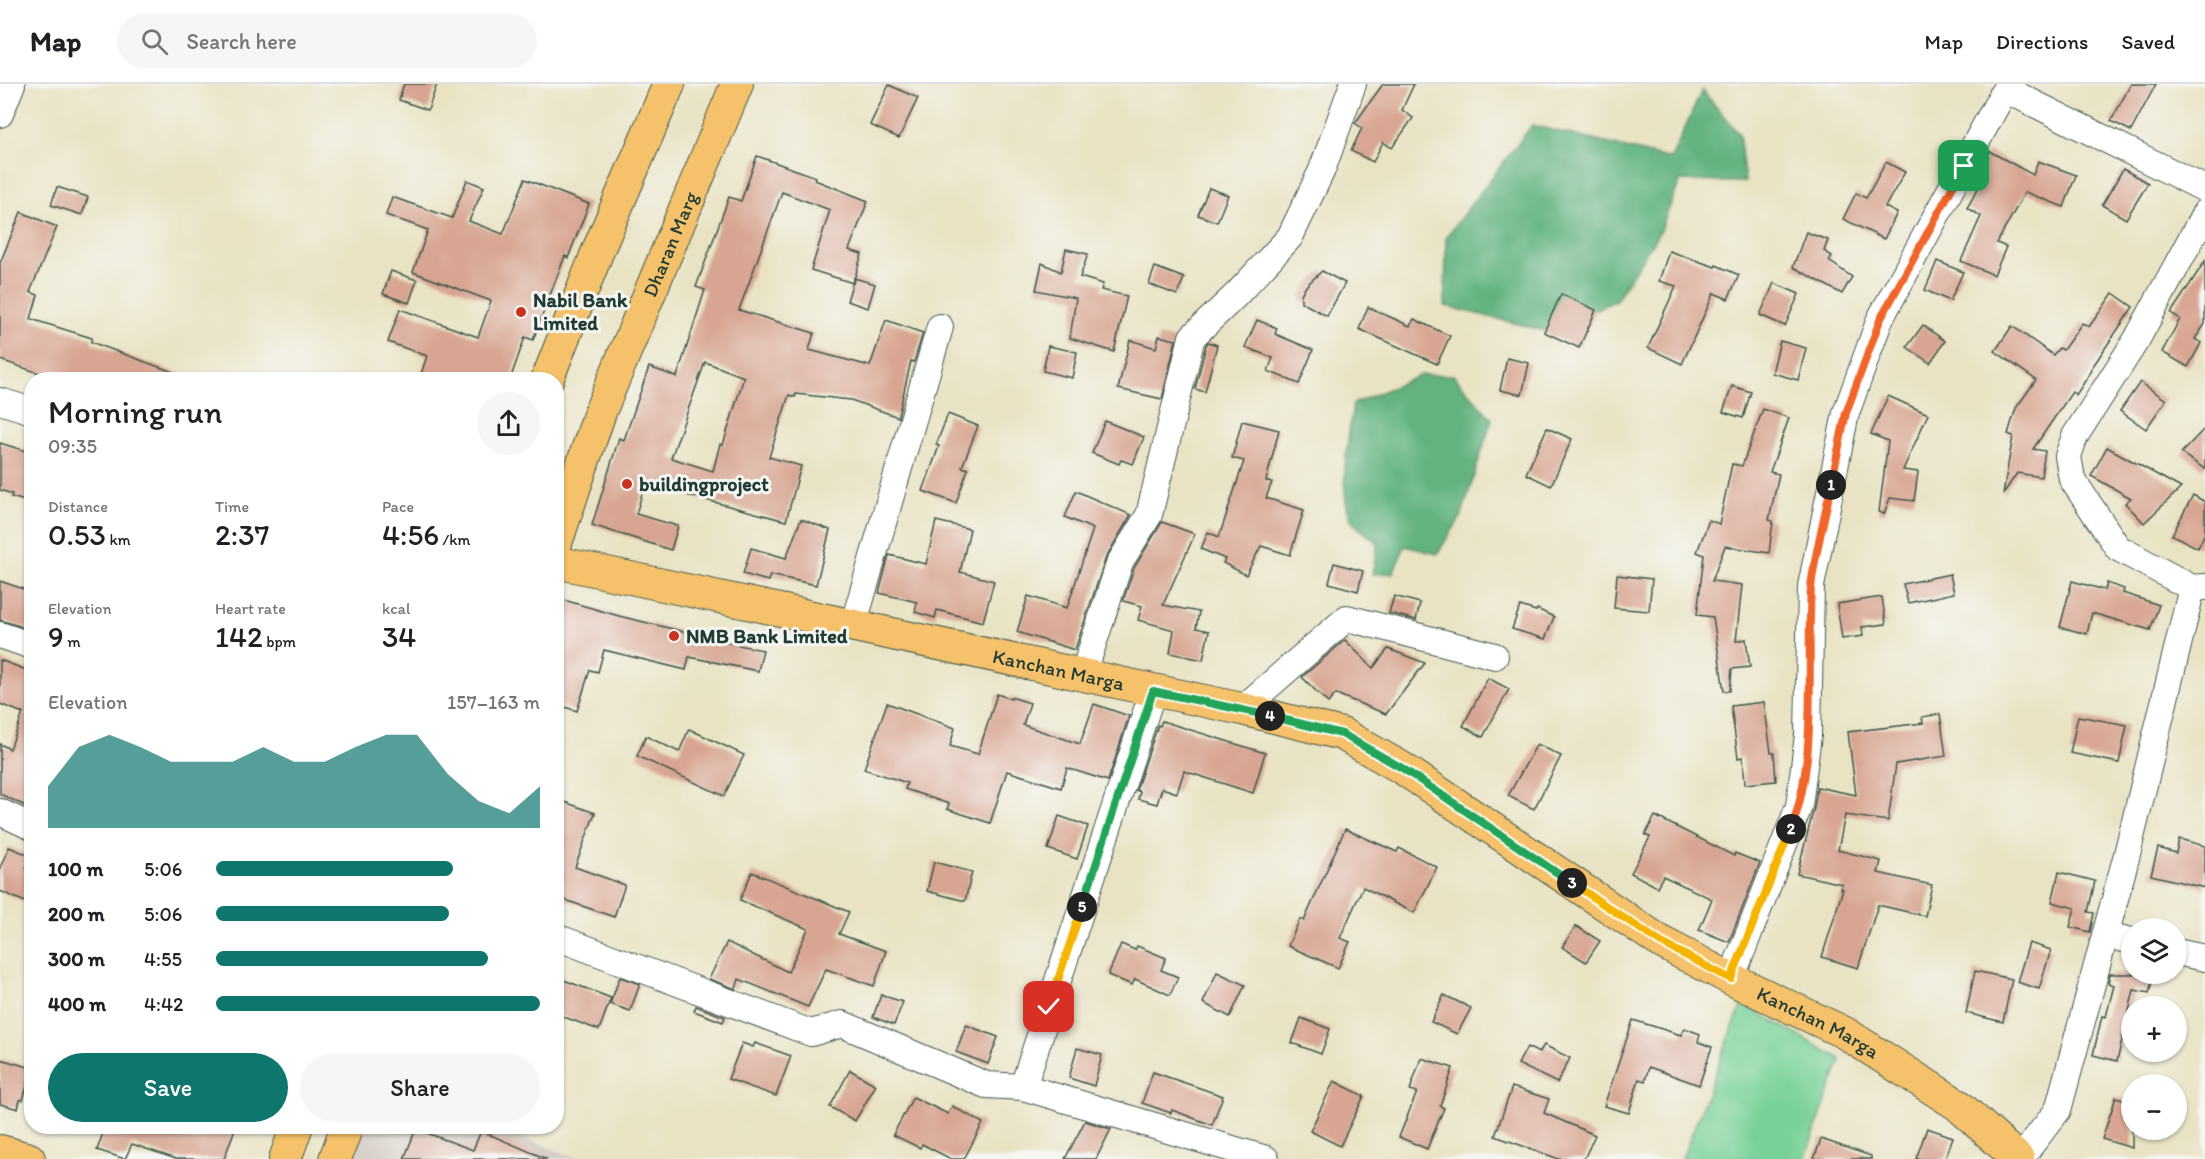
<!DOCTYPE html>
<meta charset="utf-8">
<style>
:root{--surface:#fff;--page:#f6f6f6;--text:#202124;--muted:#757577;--line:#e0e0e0;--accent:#0f766e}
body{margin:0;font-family:Itim,sans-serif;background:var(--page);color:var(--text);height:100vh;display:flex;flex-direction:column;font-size:22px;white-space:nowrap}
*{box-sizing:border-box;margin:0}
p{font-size:20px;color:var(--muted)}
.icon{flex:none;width:33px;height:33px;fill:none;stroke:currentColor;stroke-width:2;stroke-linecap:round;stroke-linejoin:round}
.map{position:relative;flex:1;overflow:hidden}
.drawer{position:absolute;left:24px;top:288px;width:540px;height:762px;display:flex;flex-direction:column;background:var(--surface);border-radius:24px;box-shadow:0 2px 4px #0004}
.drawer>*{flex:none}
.buttons{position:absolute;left:2121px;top:834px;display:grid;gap:12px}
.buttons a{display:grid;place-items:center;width:66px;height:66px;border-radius:50%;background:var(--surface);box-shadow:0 2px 4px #0004;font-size:30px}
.pin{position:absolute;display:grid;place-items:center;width:51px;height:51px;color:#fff;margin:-26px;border-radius:12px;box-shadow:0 3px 9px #0006}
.km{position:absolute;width:30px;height:30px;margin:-15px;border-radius:50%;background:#222;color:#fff;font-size:16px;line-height:30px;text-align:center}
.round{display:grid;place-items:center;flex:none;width:63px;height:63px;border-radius:32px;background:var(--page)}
.overview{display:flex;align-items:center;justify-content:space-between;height:102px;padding:0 24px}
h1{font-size:33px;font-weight:600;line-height:45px}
.stats{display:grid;grid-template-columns:repeat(3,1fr);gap:9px;height:102px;padding:6px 24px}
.stats div{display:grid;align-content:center}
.stats b{font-size:30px;font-weight:600}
.stats small{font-size:16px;font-weight:400}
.stats p{font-size:16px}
.chart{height:168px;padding:12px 24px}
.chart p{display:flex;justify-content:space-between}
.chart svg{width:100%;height:108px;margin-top:6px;fill:var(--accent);opacity:.7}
.action{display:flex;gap:12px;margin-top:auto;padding:12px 24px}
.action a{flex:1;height:69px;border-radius:36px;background:var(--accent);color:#fff;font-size:24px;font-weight:600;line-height:69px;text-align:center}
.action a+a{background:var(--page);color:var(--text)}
ul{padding:0 24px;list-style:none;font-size:20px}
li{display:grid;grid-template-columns:96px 72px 1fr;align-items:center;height:45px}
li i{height:15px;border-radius:8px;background:var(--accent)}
header{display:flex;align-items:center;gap:36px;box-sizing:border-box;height:84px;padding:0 30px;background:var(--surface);border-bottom:2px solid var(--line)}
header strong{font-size:28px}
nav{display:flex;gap:33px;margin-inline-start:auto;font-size:21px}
.search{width:420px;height:54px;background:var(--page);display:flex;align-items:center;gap:15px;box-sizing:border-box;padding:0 21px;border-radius:33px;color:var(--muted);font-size:22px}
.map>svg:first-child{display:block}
.industrial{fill:#ccc2b9}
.green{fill:#78d198;stroke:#4c8766;stroke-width:1.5}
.forest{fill:#62b380;stroke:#40785a;stroke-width:1.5}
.building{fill:#d8a592;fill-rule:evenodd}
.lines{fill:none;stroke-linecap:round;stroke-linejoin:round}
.minor-casing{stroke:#3d564a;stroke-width:28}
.major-casing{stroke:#3d564a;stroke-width:34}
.minor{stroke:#fff;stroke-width:26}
.major{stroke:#f5c16b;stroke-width:32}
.split-1-casing{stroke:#fff;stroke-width:12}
.split-2-casing{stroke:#fff;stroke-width:12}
.split-3-casing{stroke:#fff;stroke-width:12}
.split-4-casing{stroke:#fff;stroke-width:12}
.split-5-casing{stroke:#fff;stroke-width:12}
.split-6-casing{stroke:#fff;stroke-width:12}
.split-1{stroke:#f0652b;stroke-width:8}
.split-2{stroke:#f0652b;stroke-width:8}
.split-3{stroke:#f5b400;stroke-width:8}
.split-4{stroke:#22a559;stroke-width:8}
.split-5{stroke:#22a559;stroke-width:8}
.split-6{stroke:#f5b400;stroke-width:8}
.poi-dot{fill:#c8321e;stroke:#f6f6f2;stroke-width:2}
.labels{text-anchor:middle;stroke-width:6;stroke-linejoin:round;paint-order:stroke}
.street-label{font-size:20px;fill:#1f3d34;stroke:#f6f6f2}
.poi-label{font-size:20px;font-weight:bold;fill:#1f3d34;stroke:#f6f6f2;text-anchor:start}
</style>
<header>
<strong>Map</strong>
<div class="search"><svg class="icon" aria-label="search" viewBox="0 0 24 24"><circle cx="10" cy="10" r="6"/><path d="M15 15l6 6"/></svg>Search here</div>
<nav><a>Map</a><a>Directions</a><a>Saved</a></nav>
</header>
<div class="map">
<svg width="2205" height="1075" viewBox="0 0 2205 1075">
<rect width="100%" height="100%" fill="#f6f6f2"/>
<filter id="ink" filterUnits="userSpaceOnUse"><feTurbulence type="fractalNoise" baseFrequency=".0167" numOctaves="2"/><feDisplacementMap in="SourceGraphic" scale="12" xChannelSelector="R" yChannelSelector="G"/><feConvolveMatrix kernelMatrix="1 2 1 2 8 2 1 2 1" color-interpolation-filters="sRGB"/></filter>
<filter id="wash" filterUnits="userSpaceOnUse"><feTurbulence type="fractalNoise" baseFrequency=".008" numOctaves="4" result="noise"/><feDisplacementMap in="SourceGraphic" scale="24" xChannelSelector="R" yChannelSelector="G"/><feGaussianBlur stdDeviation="1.35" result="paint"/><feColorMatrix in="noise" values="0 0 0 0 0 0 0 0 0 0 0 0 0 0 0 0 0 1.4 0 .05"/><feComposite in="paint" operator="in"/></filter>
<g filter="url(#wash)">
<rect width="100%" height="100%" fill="#e9e3c4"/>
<polygon class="industrial" points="361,1042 494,1043 580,1075 348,1075"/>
<polygon class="green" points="1742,920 1841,975 1805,1075 1682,1075"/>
<g class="forest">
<polygon points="1702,6 1739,50 1745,98 1680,97 1660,147 1616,216 1550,248 1445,222 1446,153 1532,41 1671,75"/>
<path d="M1421,291H1453L1492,335L1461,433L1437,470L1405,462L1393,489L1372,490L1378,459C1370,452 1354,443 1350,433C1338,401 1349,353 1353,320Z"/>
</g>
<g id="blocks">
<g class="building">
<polygon points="404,0 437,0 428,26 399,16"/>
<polygon points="1383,0 1414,0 1402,26 1413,34 1392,64 1383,58 1373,78 1351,67 1362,44 1355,39"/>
<polygon points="2131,0 2156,0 2131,47 2111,37"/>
<polygon points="889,1 918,14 899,54 870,41"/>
<polygon points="1989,67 2033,91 2038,77 2076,91 2064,123 2025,108 1997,159 2006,163 1994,191 1961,177 1981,132 1967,124 1985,92 1977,88"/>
<path d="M757,72L816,93L815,96L868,117L849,166L862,170L853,199L811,186L830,126L782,108L739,226L814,249L809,266L870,282L886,236L923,249L914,278L911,277L898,333L851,316L796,310L795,313L789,311L769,373L801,382L786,437L645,400L636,430L678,442L671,466L592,441L619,354L624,356L649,283L677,293L705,206L696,203L729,113L741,117ZM705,278L744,293L723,361L720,360L713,387L671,374Z"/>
<polygon points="1886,78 1905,88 1885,123 1897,129 1884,155 1843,135 1856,109 1866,114"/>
<polygon points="2123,85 2148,99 2126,135 2102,121"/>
<polygon points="525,95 589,120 568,174 565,172 533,256 525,253 510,296 419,296 427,272 388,258 400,225 478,253 491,217 413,188 428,146 386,131 392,113 452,134 467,96 484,103 469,137 503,150"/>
<polygon points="57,103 88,113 82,131 51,121"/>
<polygon points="1209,104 1228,111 1217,138 1198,131"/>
<polygon points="21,128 57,143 30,208 38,211 31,235 92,254 91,258 187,293 187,296 60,296 0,276 0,179"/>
<polygon points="1806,148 1828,156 1824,167 1832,172 1829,177 1852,193 1842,210 1793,183"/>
<polygon points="1066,165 1088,170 1080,193 1103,200 1101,206 1127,212 1114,268 1070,254 1076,214 1036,206 1042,179 1061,188"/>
<polygon points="1669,167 1715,183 1716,181 1739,191 1728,215 1714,209 1682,280 1648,264 1676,202 1659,197"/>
<polygon points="1937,177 1963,188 1950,217 1925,206"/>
<polygon points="2205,177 2205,240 2195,255 2201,259 2188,283 2162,268 2180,235 2171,229"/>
<polygon points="1155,183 1184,194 1177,211 1149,200"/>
<polygon points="391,187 417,196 409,219 383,210"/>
<polygon points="1322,187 1345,199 1327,232 1301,218 1301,210 1307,201"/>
<polygon points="854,194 875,200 868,224 847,217"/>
<polygon points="1774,199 1799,210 1785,242 1760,231"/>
<polygon points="2113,209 2133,223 2091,285 2092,286 2076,311 2072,308 2033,365 2045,367 2041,393 2017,389 2003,410 2013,352 2008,350 2016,324 2036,296 1995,267 2012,242 2053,271 2059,264 2063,266 2082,239 2089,243"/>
<polygon points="1561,210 1596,226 1579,264 1544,248"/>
<polygon points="1368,223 1410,242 1414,235 1450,252 1437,280 1359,245"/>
<polygon points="1257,236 1277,244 1275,250 1313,266 1299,300 1268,287 1273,274 1245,263"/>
<polygon points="1923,241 1945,257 1930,279 1907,263"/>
<polygon points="1159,252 1176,256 1162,315 1118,305 1130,256 1156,264"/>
<polygon points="1780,257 1806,264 1798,296 1772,289"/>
<polygon points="1208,258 1217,261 1205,308 1195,305 1206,261"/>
<polygon points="1048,262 1077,268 1072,294 1043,287"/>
<polygon points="1507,274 1529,279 1522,311 1500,306"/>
<polygon points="2140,298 2166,316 2146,345 2120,327"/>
<polygon points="1732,302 1751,308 1743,334 1723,328"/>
<polygon points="1888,312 1928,330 1903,386 1918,388 1914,417 1890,414 1884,430 1879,428 1888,357 1871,350"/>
<polygon points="1763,325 1789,334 1770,388 1779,390 1769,436 1773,437 1769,469 1725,462 1712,497 1742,501 1736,557 1746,555 1750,583 1732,585 1730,607 1724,607 1713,533 1697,531 1704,471 1697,468 1709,436 1719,440 1732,380 1742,382"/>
<polygon points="948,330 978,342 962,383 968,385 956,419 923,407 939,362 936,361"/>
<polygon points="1105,337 1144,353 1133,380 1121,376 1119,380 1092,369"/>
<polygon points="1242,337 1279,346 1266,397 1272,398 1266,414 1304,426 1290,471 1261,462 1246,491 1223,479 1225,475 1201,465 1208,448 1219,453 1244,377 1232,374"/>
<polygon points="1547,344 1572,355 1551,402 1526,390"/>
<polygon points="2205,344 2205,385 2181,369"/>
<polygon points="0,359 26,367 27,362 32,363 32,419 11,413 12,410 0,406"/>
<polygon points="2107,363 2181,404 2144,439 2125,419 2131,414 2091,392"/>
<polygon points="1076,407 1131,431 1106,473 1075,566 1017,548 1028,512 1067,524 1093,445 1065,433"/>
<polygon points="2193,411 2205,418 2205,449 2198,464 2172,451"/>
<polygon points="801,435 830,446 816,501 770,491 768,497 743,490 751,464 786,474"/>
<polygon points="936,437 970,445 960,488 994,497 983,538 937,526 935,534 915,528 917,518 879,509 889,471 926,480"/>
<polygon points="1162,438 1195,450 1163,521 1199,528 1196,544 1209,547 1203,576 1170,569 1174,546 1138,536 1142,522 1123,517 1134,484"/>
<polygon points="1334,479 1363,487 1358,507 1329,499"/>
<polygon points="1950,490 1954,509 1908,519 1903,500"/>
<polygon points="1617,491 1652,495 1649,527 1614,524"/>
<polygon points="0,497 32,508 32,546 0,536"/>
<polygon points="2072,497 2105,506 2107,499 2124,505 2123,509 2159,521 2150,546 2092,529 2087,550 2060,543"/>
<polygon points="1394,512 1420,519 1416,536 1389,529"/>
<polygon points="1882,513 1886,540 1862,543 1863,552 1842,555 1837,520"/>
<polygon points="564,516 619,532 694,550 694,552 763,566 758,587 689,573 686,586 604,566 598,588 590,586 577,627 556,620 556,541"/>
<polygon points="1520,522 1536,527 1537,525 1554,533 1545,555 1512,545"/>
<polygon points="1345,556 1373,584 1388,565 1425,579 1386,630 1336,610 1328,619 1302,593"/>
<polygon points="0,576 32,588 32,725 0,710 0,660 10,665 23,629 0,620"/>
<polygon points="1488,594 1509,605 1483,653 1463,642"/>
<polygon points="997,610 1011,615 1011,613 1030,619 1023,641 1080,660 1094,620 1129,632 1108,697 1067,684 1061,704 1007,687 990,739 947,725 949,720 905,705 907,699 864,685 887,619 955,644 950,662 978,670"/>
<polygon points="1764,618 1771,668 1774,668 1776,697 1745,700 1743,673 1738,674 1731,622"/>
<polygon points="1940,630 1946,672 1896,680 1888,737 1845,731 1838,766 1881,777 1878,789 1932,801 1925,832 1878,821 1858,884 1822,873 1843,805 1840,805 1842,800 1797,790 1814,724 1817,703 1856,711 1848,648 1923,639 1922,633"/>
<polygon points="2078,632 2127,641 2119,679 2070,669"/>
<polygon points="1162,637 1265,669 1253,709 1184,687 1177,709 1162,704 1157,720 1138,715 1140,708 1136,706 1158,641 1160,642"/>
<polygon points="689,645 744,671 724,712 637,672 646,652 679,668"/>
<polygon points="1537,660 1561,672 1534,725 1508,712"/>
<polygon points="556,715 595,729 575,783 625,801 614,833 562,815 556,825"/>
<polygon points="1059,732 1088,742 1077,775 1048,765"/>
<polygon points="1655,732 1734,772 1735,769 1760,779 1729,858 1699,846 1712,815 1663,792 1657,803 1631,789 1650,753 1645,751"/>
<polygon points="1345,745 1397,768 1399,764 1437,783 1414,829 1363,803 1340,854 1350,858 1338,884 1288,862 1300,835 1304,837"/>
<polygon points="2179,755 2205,762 2205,804 2151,791 2158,764 2176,769"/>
<polygon points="9,763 31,772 26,785 32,787 32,821 0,807 0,784"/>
<polygon points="934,778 972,788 965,817 927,807"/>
<polygon points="752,788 849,828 839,850 886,867 874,902 826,885 808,923 739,895 736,905 709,895 727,858 788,888 808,845 740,816"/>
<polygon points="2059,788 2095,797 2088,828 2094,829 2090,848 2070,843 2075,824 2052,818"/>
<polygon points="1576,842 1600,857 1586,878 1562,863"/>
<polygon points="2029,859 2051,866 2039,905 2017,898"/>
<polygon points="1121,860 1135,866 1137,862 1166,874 1161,886 1178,893 1170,911 1135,895 1132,901 1108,891"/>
<polygon points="1975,887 2012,895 2003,938 1966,929"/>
<polygon points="1217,888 1245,901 1230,933 1203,919"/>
<polygon points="2110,890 2154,890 2149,909 2134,906 2117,977 2093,971 2102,932 2106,933 2114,901 2108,899"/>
<polygon points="556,893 611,914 599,946 556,930"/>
<polygon points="620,893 640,900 630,927 610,920"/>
<polygon points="881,911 903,918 894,941 873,933"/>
<polygon points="1444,911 1471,924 1457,950 1431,938"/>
<polygon points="696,922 725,933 723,938 694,927"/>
<polygon points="1301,934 1330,945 1321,970 1292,959"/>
<polygon points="1633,936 1681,951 1684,944 1700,950 1698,958 1712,963 1699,1001 1649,983 1645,997 1639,995 1629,1029 1604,1022"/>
<polygon points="966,941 998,953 988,980 956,968"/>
<polygon points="742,959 753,963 755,959 791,972 776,1012 728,995"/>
<polygon points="1544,961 1570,974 1557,999 1518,980 1527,963 1539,969"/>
<polygon points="1077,964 1102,971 1094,1002 1069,994"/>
<polygon points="1421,974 1453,984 1440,1022 1444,1024 1427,1065 1399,1053 1417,1008 1410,1006"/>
<polygon points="0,975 32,984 23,1016 20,1015 18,1025 0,1020"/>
<polygon points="850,986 876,1001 855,1037 830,1023"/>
<polygon points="1153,988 1223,1012 1212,1041 1172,1026 1171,1029 1142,1019"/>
<polygon points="1334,997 1364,1012 1340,1062 1310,1047"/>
<polygon points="1512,1003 1549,1015 1544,1029 1595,1051 1584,1075 1559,1075 1495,1052"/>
<polygon points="913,1013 948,1030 952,1022 983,1039 964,1075 951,1075 922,1060 920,1064 893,1051"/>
<polygon points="2116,1013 2132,1018 2132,1064 2102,1055"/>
<polygon points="1085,1037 1111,1045 1096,1075 1065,1075"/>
<polygon points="92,1042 236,1042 224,1075 176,1075 132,1060 125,1075 97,1066 103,1049 91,1045"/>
<polygon points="1927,1044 1953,1053 1945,1075 1916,1075"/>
<polygon points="416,1045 473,1066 481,1047 547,1075 404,1075"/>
<polygon points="1821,1055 1871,1072 1871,1075 1814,1075"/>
</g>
</g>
</g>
<g filter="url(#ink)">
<use href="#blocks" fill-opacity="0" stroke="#3d564a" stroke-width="1.5"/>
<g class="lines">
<g class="minor-casing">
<g id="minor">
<polyline points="2005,5 2205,105"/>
<polyline points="0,30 12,0"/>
<polyline points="2205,129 2137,255 2075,352 2068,372 2072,395 2118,464 2192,504 2205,503"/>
<polyline points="0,317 32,327"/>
<polyline points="853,542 940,243"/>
<polyline points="0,551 32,562"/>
<polyline points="1083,591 1120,478 1149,431 1192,253 1236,211 1290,153 1322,86 1353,0"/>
<polyline points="1242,625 1347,534 1495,572"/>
<polyline points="0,728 32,743"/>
<polyline points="2105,851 2132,857"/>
<polyline points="556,853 811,949 842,940 986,1001 1023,1003 1153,607"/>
<polyline points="2176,868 2205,874"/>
<polyline points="1731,895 1799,722 1808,651 1811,502 1846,329 1880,235 2008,0"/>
<polyline points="1023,1003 1266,1075"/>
<polyline points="2020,1075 2058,1026 2126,774 2192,504"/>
</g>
</g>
<g class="major-casing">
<g id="major">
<polyline points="547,296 599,164 669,0"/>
<path id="s1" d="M556,459L600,328L737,0"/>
<path id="s2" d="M556,478L1242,625L1342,650L1402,684L1661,858L1731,895L1845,949L1958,1021L2018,1075"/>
<polyline points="0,1067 29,1075"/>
<polyline points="285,1075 297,1042"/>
<polyline points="335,1075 347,1042"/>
</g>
</g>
<use href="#minor" class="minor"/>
<use href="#major" class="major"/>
</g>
</g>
<g class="lines" filter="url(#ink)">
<g class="split-1-casing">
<polyline id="split-1" points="1831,401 1846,329 1880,236 1964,82"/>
</g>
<g class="split-2-casing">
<path id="split-2" d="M1791,745C1819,673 1806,580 1811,504C1814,473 1825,433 1831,401"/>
</g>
<g class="split-3-casing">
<polyline id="split-3" points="1572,799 1660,858 1731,895 1791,745"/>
</g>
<g class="split-4-casing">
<polyline id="split-4" points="1270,632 1342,650 1402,684 1572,799"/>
</g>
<g class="split-5-casing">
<polyline id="split-5" points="1082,823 1153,607 1270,632"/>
</g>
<g class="split-6-casing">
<polyline id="split-6" points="1049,923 1082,823"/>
</g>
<use href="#split-1" class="split-1"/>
<use href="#split-2" class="split-2"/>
<use href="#split-3" class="split-3"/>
<use href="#split-4" class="split-4"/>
<use href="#split-5" class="split-5"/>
<use href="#split-6" class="split-6"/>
</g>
<g class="poi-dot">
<circle cx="521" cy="228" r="6"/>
<circle cx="627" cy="400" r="6"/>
<circle cx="674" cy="552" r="6"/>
</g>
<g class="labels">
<g class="street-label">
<text dy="7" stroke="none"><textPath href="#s1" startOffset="320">Dharan Marg</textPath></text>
<text dy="7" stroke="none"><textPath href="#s2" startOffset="514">Kanchan Marga</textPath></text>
<text dy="7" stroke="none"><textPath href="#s2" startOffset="1362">Kanchan Marga</textPath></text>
</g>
<g class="poi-label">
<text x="533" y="223">Nabil Bank<tspan x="533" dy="23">Limited</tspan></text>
<text x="639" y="407">buildingproject</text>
<text x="686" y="559">NMB Bank Limited</text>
</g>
</g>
</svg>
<div class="buttons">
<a><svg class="icon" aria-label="layers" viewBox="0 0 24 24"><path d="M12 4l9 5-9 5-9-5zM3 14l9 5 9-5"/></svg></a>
<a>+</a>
<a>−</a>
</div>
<div class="pin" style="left:1964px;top:82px;background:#1e9e55"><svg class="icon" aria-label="arrive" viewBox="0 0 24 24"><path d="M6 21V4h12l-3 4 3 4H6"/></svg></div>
<div class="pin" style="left:1049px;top:923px;background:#d93025"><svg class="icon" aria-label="check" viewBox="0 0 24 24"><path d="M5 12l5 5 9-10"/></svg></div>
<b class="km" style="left:1831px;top:401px">1</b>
<b class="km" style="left:1791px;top:745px">2</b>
<b class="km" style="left:1572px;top:799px">3</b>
<b class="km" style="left:1270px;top:632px">4</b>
<b class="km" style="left:1082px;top:823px">5</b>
<section class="drawer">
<div class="overview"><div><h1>Morning run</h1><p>09:35</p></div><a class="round"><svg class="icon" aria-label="share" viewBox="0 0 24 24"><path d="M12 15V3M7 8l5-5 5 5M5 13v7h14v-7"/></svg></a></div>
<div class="stats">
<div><p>Distance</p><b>0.53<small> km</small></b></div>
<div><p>Time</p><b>2:37</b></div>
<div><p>Pace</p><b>4:56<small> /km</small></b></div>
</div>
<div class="stats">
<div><p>Elevation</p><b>9<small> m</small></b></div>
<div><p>Heart rate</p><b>142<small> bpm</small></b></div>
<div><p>kcal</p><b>34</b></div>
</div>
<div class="chart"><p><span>Elevation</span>157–163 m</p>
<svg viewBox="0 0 160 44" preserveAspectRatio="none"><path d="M0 44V27L10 11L20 6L30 11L40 17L50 17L60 17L70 11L80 17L90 17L100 11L110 6L120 6L130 22L140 33L150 38L160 27V44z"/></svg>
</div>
<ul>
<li><b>100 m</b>5:06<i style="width:73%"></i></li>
<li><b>200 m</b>5:06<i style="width:72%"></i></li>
<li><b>300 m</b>4:55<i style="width:84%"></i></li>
<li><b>400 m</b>4:42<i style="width:100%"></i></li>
</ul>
<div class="action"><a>Save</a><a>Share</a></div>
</section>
</div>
